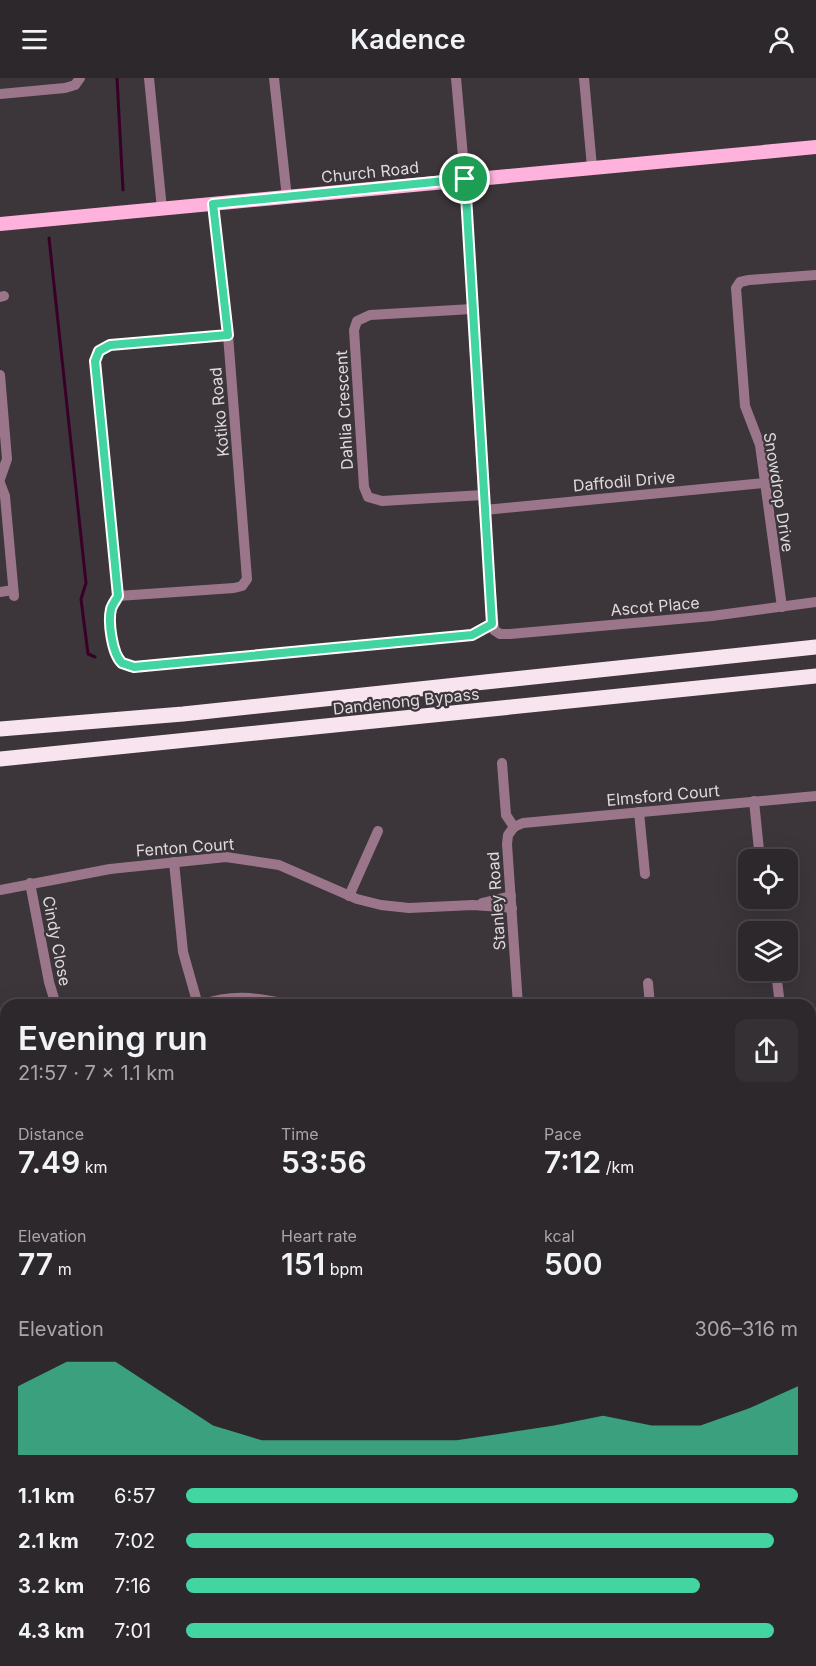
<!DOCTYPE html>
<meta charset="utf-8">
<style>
:root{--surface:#2d282b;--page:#353033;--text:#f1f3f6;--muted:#a7a6a9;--line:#484447;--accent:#42d4a1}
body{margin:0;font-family:Inter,sans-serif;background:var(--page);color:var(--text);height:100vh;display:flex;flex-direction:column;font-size:22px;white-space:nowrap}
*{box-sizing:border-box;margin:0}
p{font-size:20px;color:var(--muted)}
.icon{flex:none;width:33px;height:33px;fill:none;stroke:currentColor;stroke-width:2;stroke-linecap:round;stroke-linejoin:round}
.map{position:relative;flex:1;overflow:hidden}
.drawer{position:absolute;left:0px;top:921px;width:816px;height:668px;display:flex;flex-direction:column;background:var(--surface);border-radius:18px 18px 0 0;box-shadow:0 6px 24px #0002,0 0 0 2px var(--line)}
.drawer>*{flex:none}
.fabs{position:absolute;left:738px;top:771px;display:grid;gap:12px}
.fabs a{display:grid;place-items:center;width:60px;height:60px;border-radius:12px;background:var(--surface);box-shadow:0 6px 24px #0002,0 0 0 2px var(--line);font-size:30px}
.pin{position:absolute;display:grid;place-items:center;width:51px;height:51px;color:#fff;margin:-26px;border:3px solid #fff;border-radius:50%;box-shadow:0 2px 6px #0007}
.round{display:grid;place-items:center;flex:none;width:63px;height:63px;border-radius:12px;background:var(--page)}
.headline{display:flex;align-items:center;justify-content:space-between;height:102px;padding:0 18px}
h1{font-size:33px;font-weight:600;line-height:45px}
.stats{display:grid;grid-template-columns:repeat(3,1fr);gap:9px;height:102px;padding:6px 18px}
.stats div{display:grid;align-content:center}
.stats b{font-size:30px;font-weight:600}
.stats small{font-size:16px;font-weight:400}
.stats p{font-size:16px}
.chart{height:168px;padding:12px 18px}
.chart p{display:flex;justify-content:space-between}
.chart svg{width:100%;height:108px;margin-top:6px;fill:var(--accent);opacity:.7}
ul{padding:0 18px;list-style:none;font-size:20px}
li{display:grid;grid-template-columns:96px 72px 1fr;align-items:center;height:45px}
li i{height:15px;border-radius:8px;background:var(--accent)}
header{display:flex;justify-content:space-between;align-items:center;height:78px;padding:0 18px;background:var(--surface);font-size:27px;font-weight:600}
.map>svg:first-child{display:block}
.built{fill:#493c43}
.green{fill:#78385e}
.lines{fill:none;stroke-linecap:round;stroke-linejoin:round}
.stream{stroke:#390027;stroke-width:3}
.minor{stroke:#9b768a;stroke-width:10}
.major{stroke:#ffb2dc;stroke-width:14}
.highway{stroke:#f7e4ee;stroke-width:15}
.route-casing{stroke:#fff;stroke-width:12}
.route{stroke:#42d4a1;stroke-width:8}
.labels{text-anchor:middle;stroke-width:4.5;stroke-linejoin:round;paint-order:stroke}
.street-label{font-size:16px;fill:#dfdadd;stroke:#3c3539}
</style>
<header><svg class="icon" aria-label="menu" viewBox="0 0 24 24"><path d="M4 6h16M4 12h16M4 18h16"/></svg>Kadence<svg class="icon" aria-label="person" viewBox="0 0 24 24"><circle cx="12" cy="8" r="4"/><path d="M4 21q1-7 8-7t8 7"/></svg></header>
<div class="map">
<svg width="816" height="1588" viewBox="0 0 816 1588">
<rect width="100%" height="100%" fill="#3c3539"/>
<g class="built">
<polygon points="6,1255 6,1392 0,1392 0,1258"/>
<polygon points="0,1475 6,1475 6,1582 308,1582 308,1585 368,1582 368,1588 0,1588"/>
</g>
<g class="green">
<polygon points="816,1051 816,1325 810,1325 810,1052"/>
<polygon points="0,1067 6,1068 6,1160 0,1161"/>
</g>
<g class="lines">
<g class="stream">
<polyline points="117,0 123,112"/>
<polyline points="49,160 86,505 81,521 88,576 95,579"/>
</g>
<g class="minor">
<polyline points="149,0 162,131"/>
<polyline points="274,0 287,120"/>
<polyline points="456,0 465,101 483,417 494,552 500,556 510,556 712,538 816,524"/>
<polyline points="584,0 592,89"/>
<polyline points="0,16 65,10 75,7 80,0"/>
<polyline points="0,219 4,218"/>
<polyline points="472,231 370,237 357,243 354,252 364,409 368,419 382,423 483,417"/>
<polyline points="0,297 7,381 0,401"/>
<polyline points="0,405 5,418 14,518"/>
<polyline points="485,432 765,405"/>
<polyline points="0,514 13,512"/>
<polyline points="118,518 234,510 242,508 247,501 228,257 213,126"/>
<path d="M118,518C116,522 113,526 111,531C107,548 112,583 130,589L472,557L492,546"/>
<polyline points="118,518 95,283 99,273 110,267 228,257"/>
<polyline points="782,529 760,367 745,328 736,210 740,204 749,202 816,197"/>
<polyline points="502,685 506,737 514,749"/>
<polyline points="754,723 760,782"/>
<polyline points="639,734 645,796"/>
<polyline points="514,749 523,745 816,718"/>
<polyline points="514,749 508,757 507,766 518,927"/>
<polyline points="174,784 183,874 198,927"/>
<polyline points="30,805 49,904 56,927"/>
<polyline points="0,812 110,791 226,779 279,787 357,821 381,827 409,830 473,827 512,830"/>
<polyline points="349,818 378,753"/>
<polyline points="482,825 511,818"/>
<polyline points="776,894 780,927"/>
<polyline points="648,905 650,927"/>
<path d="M200,927C236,915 256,920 292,927"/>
<polyline points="810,987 816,986"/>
<polyline points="810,1391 816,1391"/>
<polyline points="0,1465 6,1464"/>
<polyline points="810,1519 816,1519"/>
<polyline points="374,1582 375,1588"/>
<polyline points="506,1582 506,1588"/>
<polyline points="674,1588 677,1582"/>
</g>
<g class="major">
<polyline points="0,146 816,69"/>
<polyline points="810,1341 816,1341"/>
<polyline points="810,1370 816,1370"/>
<polyline points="0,1412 6,1411"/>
<polyline points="0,1446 6,1445"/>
</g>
<g class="highway">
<polyline points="0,651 183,636 816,569"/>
<polyline points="0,681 816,598"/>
</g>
</g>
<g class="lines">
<g class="route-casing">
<path id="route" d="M465,101L492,546L472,557L134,589L122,585C112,576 108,544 111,531C112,527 116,522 118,518L95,283L99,273L110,267L228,257L213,126Z"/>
</g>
<use href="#route" class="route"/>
</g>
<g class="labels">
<g class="street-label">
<text transform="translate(370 94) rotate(-6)" y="6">Church Road</text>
<text transform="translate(344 332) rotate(-93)" y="6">Dahlia Crescent</text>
<text transform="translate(219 334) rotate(-95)" y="6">Kotiko Road</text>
<text transform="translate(624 403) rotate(-5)" y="6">Daffodil Drive</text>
<text transform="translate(779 414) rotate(81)" y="6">Snowdrop Drive</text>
<text transform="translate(655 528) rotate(-5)" y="6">Ascot Place</text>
<text transform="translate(406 623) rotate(-6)" y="6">Dandenong Bypass</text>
<text transform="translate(663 717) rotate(-5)" y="6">Elmsford Court</text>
<text transform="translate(185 769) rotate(-4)" y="6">Fenton Court</text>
<text transform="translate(496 823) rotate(-94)" y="6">Stanley Road</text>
<text transform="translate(57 863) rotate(79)" y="6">Cindy Close</text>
</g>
</g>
</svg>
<div class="fabs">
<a><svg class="icon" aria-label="locate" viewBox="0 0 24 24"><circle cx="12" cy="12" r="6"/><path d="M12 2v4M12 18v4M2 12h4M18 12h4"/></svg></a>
<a><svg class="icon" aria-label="layers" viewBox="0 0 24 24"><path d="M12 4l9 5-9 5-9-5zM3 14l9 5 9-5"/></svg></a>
</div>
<div class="pin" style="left:465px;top:101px;background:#1e9e55"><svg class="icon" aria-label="arrive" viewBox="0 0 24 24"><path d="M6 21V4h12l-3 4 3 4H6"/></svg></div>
<section class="drawer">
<div class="headline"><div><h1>Evening run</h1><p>21:57 · 7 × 1.1 km</p></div><a class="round"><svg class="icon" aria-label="share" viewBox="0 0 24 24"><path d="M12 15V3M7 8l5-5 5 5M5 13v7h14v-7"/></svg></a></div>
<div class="stats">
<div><p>Distance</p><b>7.49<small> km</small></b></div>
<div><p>Time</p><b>53:56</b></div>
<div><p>Pace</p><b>7:12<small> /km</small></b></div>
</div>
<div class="stats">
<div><p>Elevation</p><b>77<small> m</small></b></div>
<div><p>Heart rate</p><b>151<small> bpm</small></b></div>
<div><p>kcal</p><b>500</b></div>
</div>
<div class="chart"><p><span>Elevation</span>306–316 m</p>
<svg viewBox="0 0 160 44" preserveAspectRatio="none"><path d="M0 44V16L10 6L20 6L30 19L40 32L50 38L60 38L70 38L80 38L90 38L100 35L110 32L120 28L130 32L140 32L150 25L160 16V44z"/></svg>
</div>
<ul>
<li><b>1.1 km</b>6:57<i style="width:100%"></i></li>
<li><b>2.1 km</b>7:02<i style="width:96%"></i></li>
<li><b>3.2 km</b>7:16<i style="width:84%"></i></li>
<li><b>4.3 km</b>7:01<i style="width:96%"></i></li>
</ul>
</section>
</div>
